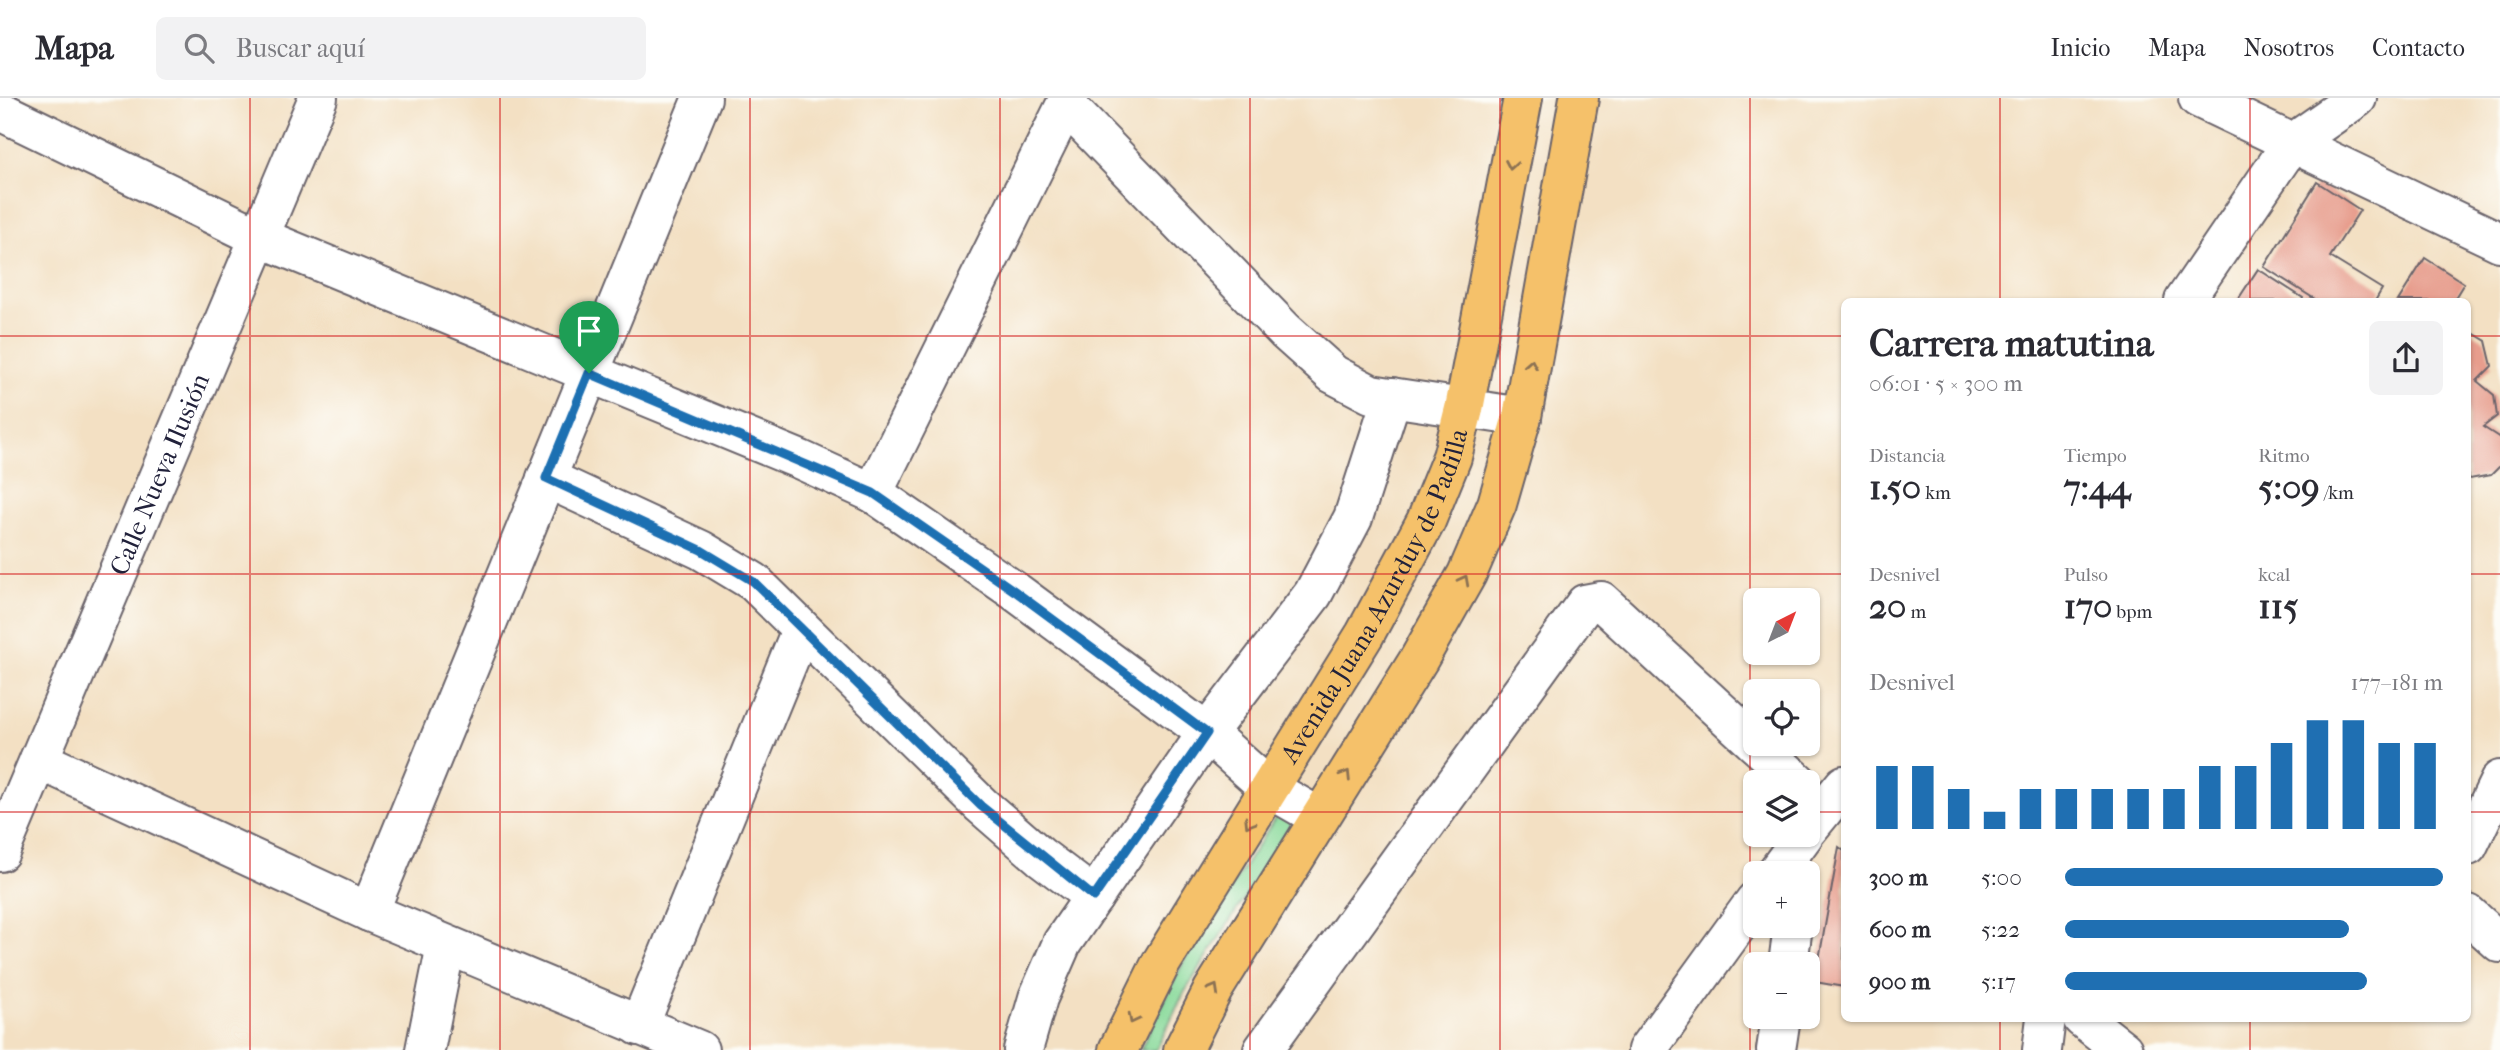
<!DOCTYPE html>
<html lang="es">
<meta charset="utf-8">
<style>
:root{--surface:#fff;--page:#f2f2f3;--text:#2b2b33;--muted:#7c7c81;--line:#e1e1e2;--accent:#1f6fb2}
body{margin:0;font-family:"IM FELL French Canon",serif;background:var(--page);color:var(--text);height:100vh;display:flex;flex-direction:column;font-size:26px;white-space:nowrap}
*{box-sizing:border-box;margin:0}
p{font-size:23px;color:var(--muted)}
.icon{flex:none;width:38px;height:38px;fill:none;stroke:currentColor;stroke-width:2;stroke-linecap:round;stroke-linejoin:round}
.map{position:relative;flex:1;overflow:hidden}
.panel{position:absolute;left:1841px;top:200px;width:630px;height:724px;display:flex;flex-direction:column;background:var(--surface);border-radius:10px;box-shadow:0 2px 5px #0004}
.panel>*{flex:none}
.needle{width:46px;rotate:42deg}
.fabs{position:absolute;left:1743px;top:490px;display:grid;gap:14px}
.fabs a{display:grid;place-items:center;width:77px;height:77px;border-radius:10px;background:var(--surface);box-shadow:0 2px 5px #0004;font-size:35px}
.pin{position:absolute;display:grid;place-items:center;width:60px;height:60px;color:#fff;margin:-72px -30px;border-radius:50% 50% 50% 0;rotate:-45deg;box-shadow:0 0 7px #0007}
.pin .icon{rotate:45deg}
.round{display:grid;place-items:center;flex:none;width:74px;height:74px;border-radius:10px;background:var(--page)}
.head{display:flex;align-items:center;justify-content:space-between;height:119px;padding:0 28px}
h1{font-size:38px;font-weight:700;line-height:52px}
.metrics{display:grid;grid-template-columns:repeat(3,1fr);gap:10px;height:119px;padding:7px 28px}
.metrics div{display:grid;align-content:center}
.metrics b{font-size:35px;font-weight:700}
.metrics small{font-size:19px;font-weight:400}
.metrics p{font-size:19px}
.chart{height:196px;padding:14px 28px}
.chart p{display:flex;justify-content:space-between}
.chart svg{width:100%;height:126px;margin-top:7px;stroke:var(--accent);stroke-width:6}
ul{padding:0 28px;list-style:none;font-size:23px}
li{display:grid;grid-template-columns:112px 84px 1fr;align-items:center;height:52px}
li i{height:18px;border-radius:9px;background:var(--accent)}
header{display:flex;align-items:center;gap:42px;box-sizing:border-box;height:98px;padding:0 35px;background:var(--surface);border-bottom:2px solid var(--line)}
header strong{font-size:33px}
nav{display:flex;gap:38px;margin-inline-start:auto;font-size:24px}
.search{width:490px;height:63px;background:var(--page);display:flex;align-items:center;gap:18px;box-sizing:border-box;padding:0 24px;border-radius:10px;color:var(--muted);font-size:26px}
.map>svg:first-child{display:block}
.green{fill:#87d999;stroke:#547e6a;stroke-width:2}
.building{fill:#e79d8d}
.lines{fill:none;stroke-linecap:round;stroke-linejoin:round}
.minor-casing{stroke:#6b646b;stroke-width:42}
.highway-casing{stroke:#6b646b;stroke-width:42}
.minor{stroke:#fff;stroke-width:38}
.highway{stroke:#f5c16b;stroke-width:38}
.oneway{stroke:#8c7253}
.route-casing{stroke:#fff;stroke-width:14}
.route{stroke:#1f6fb2;stroke-width:9}
.grid{fill:none;stroke:#d62828;stroke-width:2;stroke-opacity:0.55}
.labels{text-anchor:middle;stroke-width:6;stroke-linejoin:round;paint-order:stroke}
.street-label{font-size:26px;fill:#22223b;stroke:#fdfcf7}
</style>
<header>
<strong>Mapa</strong>
<div class="search"><svg class="icon" aria-label="search" viewBox="0 0 24 24"><circle cx="10" cy="10" r="6"/><path d="M15 15l6 6"/></svg>Buscar aquí</div>
<nav><a>Inicio</a><a>Mapa</a><a>Nosotros</a><a>Contacto</a></nav>
</header>
<div class="map">
<svg width="2500" height="952" viewBox="0 0 2500 952">
<rect width="100%" height="100%" fill="#fdfcf7"/>
<filter id="ink" filterUnits="userSpaceOnUse"><feTurbulence type="fractalNoise" baseFrequency=".0143" numOctaves="2"/><feDisplacementMap in="SourceGraphic" scale="14" xChannelSelector="R" yChannelSelector="G"/><feConvolveMatrix kernelMatrix="1 2 1 2 8 2 1 2 1" color-interpolation-filters="sRGB"/></filter>
<filter id="wash" filterUnits="userSpaceOnUse"><feTurbulence type="fractalNoise" baseFrequency=".00686" numOctaves="4" result="noise"/><feDisplacementMap in="SourceGraphic" scale="28" xChannelSelector="R" yChannelSelector="G"/><feGaussianBlur stdDeviation="1.57" result="paint"/><feColorMatrix in="noise" values="0 0 0 0 0 0 0 0 0 0 0 0 0 0 0 0 0 1.4 0 .05"/><feComposite in="paint" operator="in"/></filter>
<g filter="url(#wash)">
<rect width="100%" height="100%" fill="#f3e0c3"/>
<polygon class="green" points="1279,714 1294,722 1184,895 1156,952 1140,952 1184,863"/>
<g id="blocks">
<g class="building">
<polygon points="2317,84 2360,112 2330,159 2382,191 2375,203 2318,203 2264,169"/>
<polygon points="2425,160 2464,185 2453,203 2398,203"/>
<polygon points="2258,171 2303,200 2302,203 2237,203"/>
<polygon points="2468,232 2486,243 2492,268 2477,283 2494,297 2497,318 2483,329 2500,340 2500,368 2491,377 2470,381 2468,379"/>
<polygon points="1839,749 1844,753 1844,889 1815,884"/>
</g>
</g>
</g>
<g filter="url(#ink)">
<use href="#blocks" fill-opacity="0" stroke="#6b646b" stroke-width="2"/>
<g class="lines">
<g class="minor-casing">
<g id="minor">
<polyline points="2198,0 2500,144"/>
<polyline points="1066,7 1285,233 1333,276 1371,296 1522,319"/>
<polyline points="0,13 259,139 801,362 873,395 1016,494 1207,635 1270,691 1319,719"/>
<polyline points="2184,203 2291,46 2357,0"/>
<polyline points="546,380 701,452 754,484 981,707 1041,759 1094,799"/>
<polyline points="873,395 1069,0"/>
<polyline points="1756,646 1798,684"/>
<polyline points="39,662 369,814 699,952"/>
<polyline points="1808,731 1844,687"/>
<polyline points="2468,748 2500,682"/>
<path id="s1" d="M0,754L318,0"/>
<polyline points="1776,775 1804,737"/>
<polyline points="369,814 702,0"/>
<polyline points="2468,816 2500,845"/>
<polyline points="1788,866 1793,828"/>
<polyline points="2082,920 2123,952"/>
<polyline points="639,928 801,532"/>
<polyline points="425,952 446,847"/>
<polyline points="1023,952 1038,900 1062,845 1207,635 1313,496 1353,420 1392,299"/>
<polyline points="1263,952 1585,506 1601,503 1755,645"/>
<polyline points="1647,952 1755,803"/>
<polyline points="1776,952 1781,919"/>
<polyline points="2042,952 2046,920"/>
</g>
</g>
<g class="highway-casing">
<g id="highway">
<path id="s2" d="M1118,952L1161,865L1365,536L1426,423L1452,359L1464,311L1523,0"/>
<polyline points="1183,952 1213,892 1419,561 1467,476 1497,406 1522,319 1579,0"/>
</g>
</g>
<use href="#minor" class="minor"/>
<use href="#highway" class="highway"/>
</g>
<defs><path id="oneway-chevron" d="M-2-3.5L2.5 0L-2 3.5" fill="none" stroke-width="1.6" stroke-linecap="round" stroke-linejoin="round" transform="scale(1.75)"/></defs>
<g class="oneway">
<use href="#oneway-chevron" transform="translate(1511 67) rotate(100)"/>
<use href="#oneway-chevron" transform="translate(1531 266) rotate(-80)"/>
<use href="#oneway-chevron" transform="translate(1464 482) rotate(-62)"/>
<use href="#oneway-chevron" transform="translate(1346 677) rotate(-58)"/>
<use href="#oneway-chevron" transform="translate(1249 725) rotate(122)"/>
<use href="#oneway-chevron" transform="translate(1214 891) rotate(-61)"/>
<use href="#oneway-chevron" transform="translate(1133 921) rotate(117)"/>
</g>
</g>
<g class="lines" filter="url(#ink)">
<g class="route-casing">
<polygon id="route" points="589,275 873,395 1016,494 1207,635 1094,799 981,708 754,484 701,452 546,380"/>
</g>
<use href="#route" class="route"/>
</g>
<path class="grid" d="M250,0V952M500,0V952M750,0V952M1000,0V952M1250,0V952M1500,0V952M1750,0V952M2000,0V203M2250,0V203M0,238H1844M2468,238H2500M0,476H1844M2468,476H2500M0,714H1755M1808,714H1844M2468,714H2500M2000,920V952M2250,920V952"/>
<g class="labels">
<g class="street-label">
<text dy="9" stroke="none"><textPath href="#s1" startOffset="410">Calle Nueva Ilusión</textPath></text>
<text dy="9" stroke="none"><textPath href="#s2" startOffset="523">Avenida Juana Azurduy de Padilla</textPath></text>
</g>
</g>
</svg>
<div class="fabs">
<a><svg class="needle" viewBox="-14 -14 28 28"><path d="M0-13l5 13h-10z" fill="#e53935"/><path d="M0 13l5-13h-10z" fill="#7c7c81"/></svg></a>
<a><svg class="icon" aria-label="locate" viewBox="0 0 24 24"><circle cx="12" cy="12" r="6"/><path d="M12 2v4M12 18v4M2 12h4M18 12h4"/></svg></a>
<a><svg class="icon" aria-label="layers" viewBox="0 0 24 24"><path d="M12 4l9 5-9 5-9-5zM3 14l9 5 9-5"/></svg></a>
<a>+</a>
<a>−</a>
</div>
<div class="pin" style="left:589px;top:275px;background:#1e9e55"><svg class="icon" aria-label="arrive" viewBox="0 0 24 24"><path d="M6 21V4h12l-3 4 3 4H6"/></svg></div>
<section class="panel">
<div class="head"><div><h1>Carrera matutina</h1><p>06:01 · 5 × 300 m</p></div><a class="round"><svg class="icon" aria-label="share" viewBox="0 0 24 24"><path d="M12 15V3M7 8l5-5 5 5M5 13v7h14v-7"/></svg></a></div>
<div class="metrics">
<div><p>Distancia</p><b>1.50<small> km</small></b></div>
<div><p>Tiempo</p><b>7:44</b></div>
<div><p>Ritmo</p><b>5:09<small> /km</small></b></div>
</div>
<div class="metrics">
<div><p>Desnivel</p><b>20<small> m</small></b></div>
<div><p>Pulso</p><b>170<small> bpm</small></b></div>
<div><p>kcal</p><b>115</b></div>
</div>
<div class="chart"><p><span>Desnivel</span>177–181 m</p>
<svg viewBox="0 0 160 44" preserveAspectRatio="none"><path d="M5 44V22M15 44V22M25 44V30M35 44V38M45 44V30M55 44V30M65 44V30M75 44V30M85 44V30M95 44V22M105 44V22M115 44V14M125 44V6M135 44V6M145 44V14M155 44V14"/></svg>
</div>
<ul>
<li><b>300 m</b>5:00<i style="width:100%"></i></li>
<li><b>600 m</b>5:22<i style="width:75%"></i></li>
<li><b>900 m</b>5:17<i style="width:80%"></i></li>
</ul>
</section>
</div>
